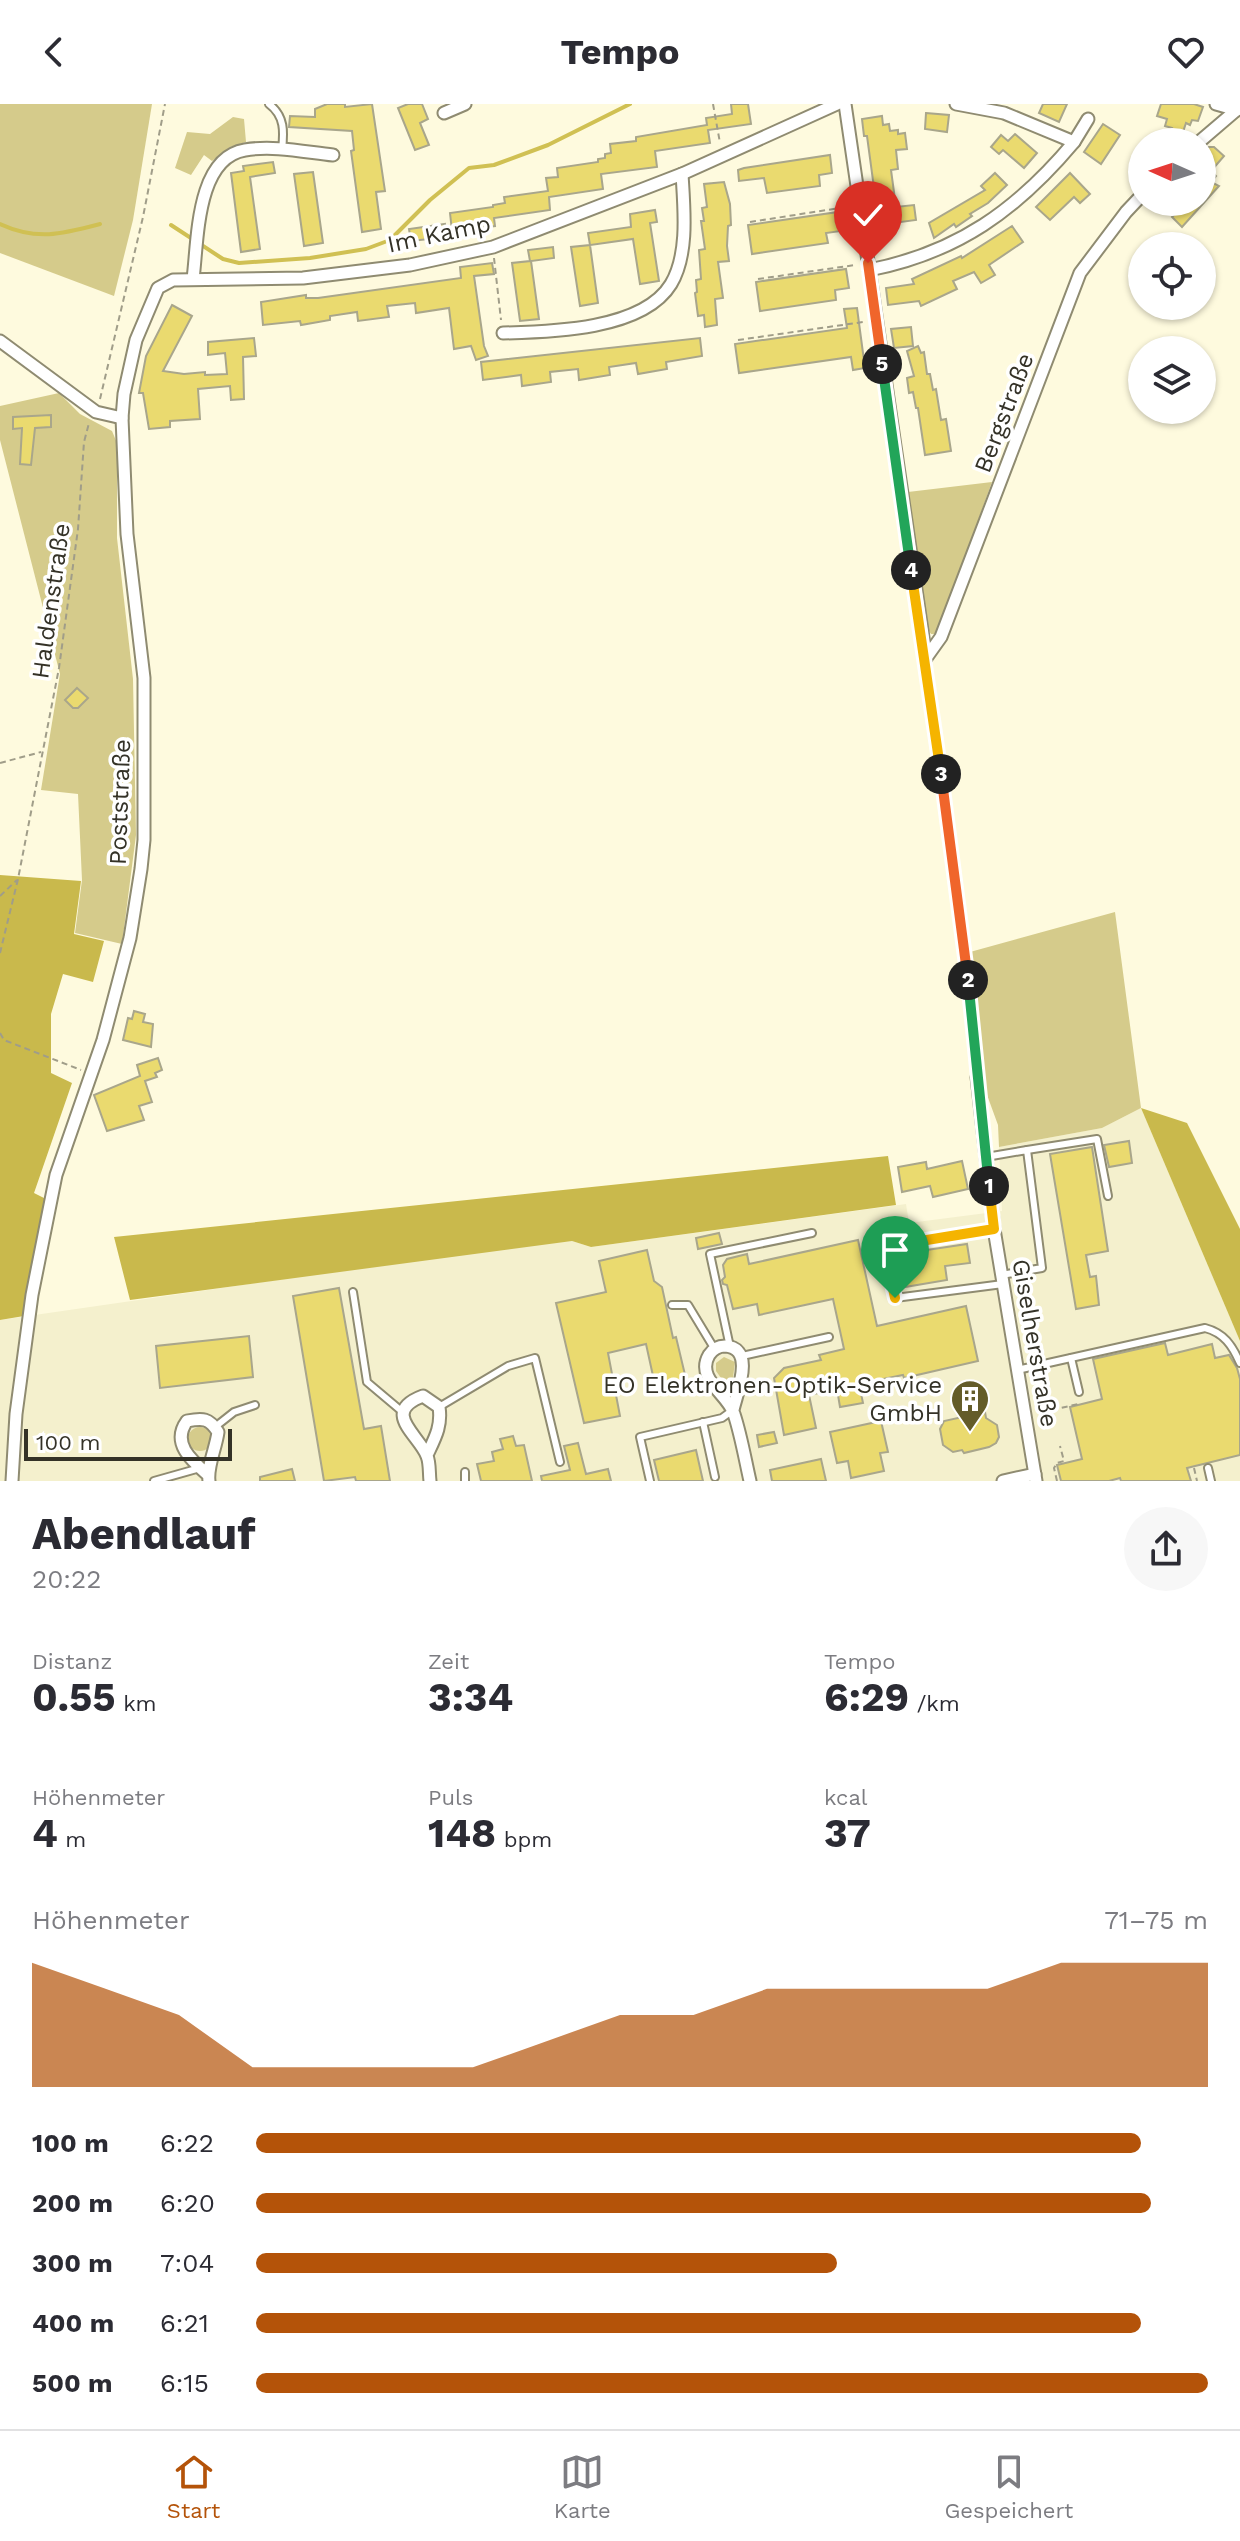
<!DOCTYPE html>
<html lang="de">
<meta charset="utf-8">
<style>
:root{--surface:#fff;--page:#f7f7f7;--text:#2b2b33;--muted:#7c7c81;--line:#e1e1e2;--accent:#b45309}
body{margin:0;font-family:"Work Sans",sans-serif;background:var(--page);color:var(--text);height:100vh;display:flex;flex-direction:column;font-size:30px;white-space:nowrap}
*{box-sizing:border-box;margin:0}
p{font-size:26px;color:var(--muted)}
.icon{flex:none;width:44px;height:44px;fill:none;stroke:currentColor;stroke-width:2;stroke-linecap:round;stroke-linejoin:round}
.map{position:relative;height:1377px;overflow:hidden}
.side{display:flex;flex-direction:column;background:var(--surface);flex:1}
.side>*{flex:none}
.needle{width:52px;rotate:273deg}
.tools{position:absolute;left:1128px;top:24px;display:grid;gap:16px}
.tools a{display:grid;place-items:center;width:88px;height:88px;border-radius:50%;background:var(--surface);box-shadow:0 2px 6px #0004;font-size:40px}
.scale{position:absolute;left:24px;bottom:20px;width:208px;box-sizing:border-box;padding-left:8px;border:4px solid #343227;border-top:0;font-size:22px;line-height:28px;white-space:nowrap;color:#343227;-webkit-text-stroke:6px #fff;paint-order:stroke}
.pin{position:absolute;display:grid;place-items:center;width:68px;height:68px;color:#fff;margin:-82px -34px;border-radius:50% 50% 50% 0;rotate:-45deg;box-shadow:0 0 8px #0007}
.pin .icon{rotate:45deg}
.km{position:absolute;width:40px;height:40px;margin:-20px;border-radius:50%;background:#222;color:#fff;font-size:22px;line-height:40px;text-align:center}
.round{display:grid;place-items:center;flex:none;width:84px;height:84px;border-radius:42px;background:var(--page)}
.head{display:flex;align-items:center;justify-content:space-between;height:136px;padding:0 32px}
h1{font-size:44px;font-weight:700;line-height:60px}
.stats{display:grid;grid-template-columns:repeat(3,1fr);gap:12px;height:136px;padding:8px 32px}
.stats div{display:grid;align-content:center}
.stats b{font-size:40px;font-weight:700}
.stats small{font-size:22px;font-weight:400}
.stats p{font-size:22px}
.chart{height:224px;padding:16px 32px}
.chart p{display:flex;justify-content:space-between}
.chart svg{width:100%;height:144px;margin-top:8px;fill:var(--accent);opacity:.7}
ul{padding:0 32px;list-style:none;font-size:26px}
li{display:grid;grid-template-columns:128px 96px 1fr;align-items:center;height:60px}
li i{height:20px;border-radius:10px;background:var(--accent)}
header{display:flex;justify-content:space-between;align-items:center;height:104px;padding:0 32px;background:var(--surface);font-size:36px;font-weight:700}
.tab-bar{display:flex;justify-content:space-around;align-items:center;height:112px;border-top:2px solid var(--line);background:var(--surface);font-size:22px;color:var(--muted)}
.tab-bar a{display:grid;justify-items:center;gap:4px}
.tab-bar .on{color:var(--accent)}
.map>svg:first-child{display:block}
.built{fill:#f4f0cd}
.green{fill:#d5cb8b}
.forest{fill:#c9b94c}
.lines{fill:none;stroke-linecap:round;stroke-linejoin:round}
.stream{stroke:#d0c053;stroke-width:4}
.building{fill:#eada6f;stroke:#a9a68b;stroke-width:2}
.lane-casing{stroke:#8f8b71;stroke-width:10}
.street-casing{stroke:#8f8b71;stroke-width:15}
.path{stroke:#a09d89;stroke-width:2;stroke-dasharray:6 4;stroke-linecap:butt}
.lane{stroke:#fff;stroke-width:6}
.street{stroke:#fff;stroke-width:11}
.split-1-casing{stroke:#fff;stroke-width:16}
.split-2-casing{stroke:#fff;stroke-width:16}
.split-3-casing{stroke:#fff;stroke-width:16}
.split-4-casing{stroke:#fff;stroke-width:16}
.split-5-casing{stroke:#fff;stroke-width:16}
.split-6-casing{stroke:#fff;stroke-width:16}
.split-1{stroke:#f5b400;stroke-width:10}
.split-2{stroke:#22a559;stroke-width:10}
.split-3{stroke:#f0652b;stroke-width:10}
.split-4{stroke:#f5b400;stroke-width:10}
.split-5{stroke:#22a559;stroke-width:10}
.split-6{stroke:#f0652b;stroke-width:10}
.labels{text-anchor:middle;stroke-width:7;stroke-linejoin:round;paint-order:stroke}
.street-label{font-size:24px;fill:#343227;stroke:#fff}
.poi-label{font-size:24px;fill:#343227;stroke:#fff;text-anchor:end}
</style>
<header><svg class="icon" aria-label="back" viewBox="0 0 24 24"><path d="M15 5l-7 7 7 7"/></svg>Tempo<svg class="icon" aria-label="heart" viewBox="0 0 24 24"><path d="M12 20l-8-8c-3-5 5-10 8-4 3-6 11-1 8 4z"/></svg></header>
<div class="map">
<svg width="1240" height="1377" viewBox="0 0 1240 1377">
<rect width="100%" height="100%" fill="#fefade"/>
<polygon class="built" points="1141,1004 1240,1237 1240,1377 0,1377 0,1216 469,1148 572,1137 591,1143 906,1100 909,1119 1002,1107 999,1043 1102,1024"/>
<g class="green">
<polygon points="0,0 152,0 133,116 114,192 0,149"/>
<polygon points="233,13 244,15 246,38 230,43 212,57 204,51 191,71 175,64 187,28 210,30"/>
<polygon points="59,289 80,310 112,327 117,339 117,434 133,575 136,731 122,840 75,829 82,776 78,690 41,686 60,570 0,336 0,302"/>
<polygon points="992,378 937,530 931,530 925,521 908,388"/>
<polygon points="1115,808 1141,1004 1102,1024 999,1043 998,1021 983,980 970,848"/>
<polygon points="724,1253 735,1258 731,1288 716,1267 716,1259"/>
<circle cx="200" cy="1335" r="12"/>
</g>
<g class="forest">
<polygon points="0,771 81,777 74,830 104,837 93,878 63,870 51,910 51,969 72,979 34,1089 46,1095 24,1212 0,1216"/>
<polygon points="1141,1004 1187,1019 1240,1125 1240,1237"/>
<polygon points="888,1052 896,1101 591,1143 572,1137 130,1196 114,1133"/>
</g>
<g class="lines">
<g class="stream">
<path d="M0,120C37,137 62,130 100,120"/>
<polyline points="171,121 223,155 239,159 310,154 366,145 390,136 430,96 469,64 494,61 548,41 630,0"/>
</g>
</g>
<g class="building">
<polygon points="327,0 345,0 345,3 372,0 385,87 376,88 381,125 362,128 351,47 354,46 352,27 289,23 290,12 315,13 315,5"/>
<polygon points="408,0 422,0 428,15 420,19 429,41 415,46 398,4"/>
<polygon points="731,0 748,0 751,20 708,26 710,39 655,47 657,63 601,70 603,85 549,93 550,106 494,114 495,122 452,127 450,109 493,103 493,101 505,99 504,93 548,87 546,74 558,73 557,64 598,58 598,55 605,54 605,50 611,49 610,40 636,37 636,33 707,21 706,14 732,10"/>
<polygon points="1043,0 1067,0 1059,18 1039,9"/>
<polygon points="1161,0 1194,0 1203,3 1198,17 1192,16 1190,21 1186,19 1182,31 1171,27 1172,24 1165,22 1167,15 1157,12"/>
<polygon points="926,9 949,11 947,28 925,25"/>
<polygon points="882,12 883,21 889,20 890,27 898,26 898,30 905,29 907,45 896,46 898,65 891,66 896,103 914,101 916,116 879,121 867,32 864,32 862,15"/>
<polygon points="1103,20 1120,31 1101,60 1084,48"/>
<polygon points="1015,30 1037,49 1024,64 1003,46 999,50 991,43 1001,31 1008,37"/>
<polygon points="1209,43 1214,43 1224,52 1211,67 1216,72 1211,78 1219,82 1182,123 1172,113 1186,98 1202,98 1202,51"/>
<polygon points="830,51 832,69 819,71 820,82 767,89 764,74 739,77 738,66 744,64"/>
<polygon points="273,58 275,69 250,73 260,145 241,148 231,69 244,67 243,62"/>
<polygon points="313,68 323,139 304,142 294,70"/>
<polygon points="995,69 1007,81 988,99 970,110 972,112 956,123 954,120 934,134 929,119 985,86 981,82"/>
<polygon points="1070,69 1090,90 1080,99 1074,93 1050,116 1036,103"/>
<polygon points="724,78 730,100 731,121 728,122 727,142 729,157 718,158 723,194 715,195 717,221 705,223 704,211 698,212 695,189 697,188 696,176 701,175 699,146 705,145 701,117 704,117 702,104 707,103 704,80"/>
<polygon points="655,106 657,118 650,119 659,177 640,180 633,135 590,141 598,199 580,202 571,143 590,141 588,129 631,123 630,110"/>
<polygon points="838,108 841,127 826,129 828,139 752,150 748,121"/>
<polygon points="445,120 447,133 411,137 409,125"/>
<polygon points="1012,122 1023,138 989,161 995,171 981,179 974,168 953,177 957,185 921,202 919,197 888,201 886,184 914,180 912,175 961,152 962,154"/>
<polygon points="553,143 554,154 531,157 539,215 520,217 512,159 530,157 528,146"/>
<polygon points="492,159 494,170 474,172 484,242 488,252 476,256 471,242 454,245 449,204 416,209 415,199 387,202 389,213 358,217 357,208 330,212 330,216 301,221 300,217 263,221 261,198 306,191 306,194 318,194 461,174 460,163"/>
<polygon points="846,165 849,184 835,186 836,196 760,207 756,178"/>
<polygon points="172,201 192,212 163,267 184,270 205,268 205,271 227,270 225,249 208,251 208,238 254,234 256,252 243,253 244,295 231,296 230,282 198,285 200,315 170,317 170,323 149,325 143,289 139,289 146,252"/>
<polygon points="857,204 865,264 853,266 851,253 739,269 735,240 847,224 844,205"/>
<polygon points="911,223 913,242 894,244 891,225"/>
<polygon points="700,234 702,252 666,258 667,265 638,270 636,259 609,263 610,271 579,276 578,265 550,268 551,278 522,282 521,271 483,276 481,258"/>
<polygon points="918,242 921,249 924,248 927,270 930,270 933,286 936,285 941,316 946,315 951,347 925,351 918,304 916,304 913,288 909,289 907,274 914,272 907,247"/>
<polygon points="51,311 51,323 35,324 31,361 20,360 22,324 13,325 13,313"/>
<polygon points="77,584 88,594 78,604 73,604 65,596"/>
<polygon points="134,907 145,910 143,918 153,920 151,943 123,936 128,914 132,915"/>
<polygon points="158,954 162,966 155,969 157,973 145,977 152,998 139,1002 144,1016 107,1027 94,991 140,972 137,961"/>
<polygon points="1129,1037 1132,1059 1109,1063 1104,1041"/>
<polygon points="1092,1043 1108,1147 1086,1151 1090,1173 1096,1172 1099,1201 1076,1205 1050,1050"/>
<polygon points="962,1057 968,1085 933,1093 930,1082 902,1088 898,1063 926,1058 927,1065"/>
<polygon points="719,1129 722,1140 698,1145 696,1134"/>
<polygon points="858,1136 877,1222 966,1202 978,1257 904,1274 903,1271 859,1280 863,1299 840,1303 837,1285 809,1291 816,1324 784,1331 774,1274 784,1264 821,1256 819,1251 844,1245 833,1195 759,1211 757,1200 733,1205 727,1181 723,1180 722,1176 725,1173 723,1161 727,1155 747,1150 749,1160"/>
<polygon points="967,1140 970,1159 945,1162 947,1176 905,1183 900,1150"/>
<polygon points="647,1146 654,1177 662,1183 673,1234 676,1233 686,1275 655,1281 646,1240 608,1249 620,1312 584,1319 556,1199 606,1188 599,1157"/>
<polygon points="339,1184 364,1325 381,1322 390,1377 356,1377 355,1373 324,1377 293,1192"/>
<polygon points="249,1232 253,1273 160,1284 156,1242"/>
<polygon points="1165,1239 1168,1251 1212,1240 1215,1254 1229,1251 1237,1264 1240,1275 1240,1351 1187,1364 1191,1377 1121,1377 1120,1374 1109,1377 1061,1377 1057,1361 1082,1355 1070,1303 1102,1295 1093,1255"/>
<polygon points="985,1308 986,1314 997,1321 999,1333 996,1339 989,1343 964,1349 962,1346 953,1348 943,1341 940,1325 944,1317"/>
<polygon points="881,1317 888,1348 880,1349 884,1367 851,1374 848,1357 837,1359 830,1328"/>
<polygon points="774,1328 777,1339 759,1343 757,1331"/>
<polygon points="513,1332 516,1342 524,1341 532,1377 481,1377 477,1360 494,1357 492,1348 503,1345 500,1335"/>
<polygon points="578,1339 586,1370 608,1365 611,1377 542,1377 541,1372 570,1366 564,1342"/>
<polygon points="696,1346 703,1377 659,1377 654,1356"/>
<polygon points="821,1355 826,1377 772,1377 770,1366"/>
<polygon points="292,1365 295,1377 260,1377 260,1373"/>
</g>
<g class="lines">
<g class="lane-casing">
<g id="lane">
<path d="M269,0C285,12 284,28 282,46"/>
<polyline points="1027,1046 1097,1035 1108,1092"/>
<polyline points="986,1053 1027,1046 1042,1164 1001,1171"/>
<polyline points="883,1129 895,1194 1003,1180"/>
<polyline points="884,1143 994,1125"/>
<polyline points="353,1188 367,1278 405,1310"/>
<polyline points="672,1201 688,1201 714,1244"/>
<polyline points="730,1243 710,1150 812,1129"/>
<polyline points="742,1252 829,1233"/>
<polyline points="1071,1254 1079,1288"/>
<path d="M1017,1266L1205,1224C1224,1229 1232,1241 1240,1259"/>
<polyline points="439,1303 508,1262 535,1254 560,1358"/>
<polyline points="703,1318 715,1373"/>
<polyline points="215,1323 234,1308 255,1301"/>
<polyline points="1208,1364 1211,1377"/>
<polyline points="154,1377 200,1364"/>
<polyline points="465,1377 465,1368"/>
<polyline points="650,1377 640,1333 722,1314 733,1306"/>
</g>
</g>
<g class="street-casing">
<g id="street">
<polyline points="845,0 926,554"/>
<polyline points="1216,0 1237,6"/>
<polyline points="444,9 465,0"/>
<polyline points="1074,38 1088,15"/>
<polyline points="1199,38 1240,3"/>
<path d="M869,166C957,149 1017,106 1074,38L1004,9L956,0"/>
<path d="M193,175C198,136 196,54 245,46C273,41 305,48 333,51"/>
<path d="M503,229C551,228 643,226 671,180C689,150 684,104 682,70"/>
<polyline points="0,237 96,308 122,314"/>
<polyline points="926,554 941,533 1080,169 1126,108 1142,91"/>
<polyline points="977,973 994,1125 1036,1377"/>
<path d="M733,1306C737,1288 756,1244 725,1242C718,1242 713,1245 709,1251C695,1275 728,1290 734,1310C741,1331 745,1355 750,1377"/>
<path d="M427,1351C435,1334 442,1322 439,1303L423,1292C380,1308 419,1331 427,1352C430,1359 429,1369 430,1377"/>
<path d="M208,1371C191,1356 171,1339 187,1317C203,1314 209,1314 218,1328C216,1344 207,1362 209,1377"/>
<polyline points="12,1377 16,1310 32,1191 56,1071 103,936 130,834 141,765 144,736 144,574 127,430 122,314 124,290 136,236 158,184 173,176 303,174 410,161 493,143 682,70 837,0"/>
<polyline points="1003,1377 1035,1370"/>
</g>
</g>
<g class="path">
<polyline points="713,0 720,39"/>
<polyline points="750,118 846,103"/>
<polyline points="494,154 501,216"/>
<polyline points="758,175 855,161"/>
<polyline points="738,236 863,218"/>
<polyline points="100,295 143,113 165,0"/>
<polyline points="927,565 965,850 976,960"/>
<polyline points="0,659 41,648"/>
<polyline points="0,792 17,776"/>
<polyline points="0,849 18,775 59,564 78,425 84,338 89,319"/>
<polyline points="0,929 4,936 81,966"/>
<polyline points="1052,1306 1078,1300"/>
<polyline points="1194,1364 1197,1377"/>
<polyline points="1057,1377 1054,1364 1057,1359 1064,1357 1060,1342"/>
</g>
<use href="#lane" class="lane"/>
<use href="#street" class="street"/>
</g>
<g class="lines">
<g class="split-1-casing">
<polyline id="split-1" points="895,1194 884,1143 994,1125 989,1082"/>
</g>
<g class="split-2-casing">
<polyline id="split-2" points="968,876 989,1082"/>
</g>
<g class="split-3-casing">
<polyline id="split-3" points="941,670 968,876"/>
</g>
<g class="split-4-casing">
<polyline id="split-4" points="911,466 941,670"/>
</g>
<g class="split-5-casing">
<polyline id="split-5" points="882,260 911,466"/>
</g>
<g class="split-6-casing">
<polyline id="split-6" points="868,159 882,260"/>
</g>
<use href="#split-1" class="split-1"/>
<use href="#split-2" class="split-2"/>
<use href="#split-3" class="split-3"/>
<use href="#split-4" class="split-4"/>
<use href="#split-5" class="split-5"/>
<use href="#split-6" class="split-6"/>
</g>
<defs>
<g id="building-pin" transform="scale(2)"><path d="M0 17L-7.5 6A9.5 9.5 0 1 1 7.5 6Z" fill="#645c29" stroke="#fff"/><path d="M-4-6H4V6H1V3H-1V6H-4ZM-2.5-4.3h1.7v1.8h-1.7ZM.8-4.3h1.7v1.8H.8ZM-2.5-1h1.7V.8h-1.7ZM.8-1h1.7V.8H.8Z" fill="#fff"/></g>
</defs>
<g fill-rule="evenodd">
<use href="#building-pin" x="970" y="1295"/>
</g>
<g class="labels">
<g class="street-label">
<text transform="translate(439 130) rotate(-12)" y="8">Im Kamp</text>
<text transform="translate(1004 309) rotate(-69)" y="8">Bergstraße</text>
<text transform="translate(51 497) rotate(-82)" y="8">Haldenstraße</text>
<text transform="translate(120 698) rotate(-88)" y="8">Poststraße</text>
<text transform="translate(1035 1239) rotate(80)" y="8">Giselherstraße</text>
</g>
<g class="poi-label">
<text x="942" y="1289">EO Elektronen-Optik-Service<tspan x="942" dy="28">GmbH</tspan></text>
</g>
</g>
</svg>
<div class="tools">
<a><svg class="needle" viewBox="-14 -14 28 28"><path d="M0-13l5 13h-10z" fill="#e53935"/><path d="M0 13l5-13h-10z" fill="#7c7c81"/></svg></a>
<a><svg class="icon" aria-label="locate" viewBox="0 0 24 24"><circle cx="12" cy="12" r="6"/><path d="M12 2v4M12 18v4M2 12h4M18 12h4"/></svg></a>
<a><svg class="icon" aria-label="layers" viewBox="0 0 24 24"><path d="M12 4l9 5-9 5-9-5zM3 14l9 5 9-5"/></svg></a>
</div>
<div class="scale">100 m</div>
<div class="pin" style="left:895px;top:1194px;background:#1e9e55"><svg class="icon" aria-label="arrive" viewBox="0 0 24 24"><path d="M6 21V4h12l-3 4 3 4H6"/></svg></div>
<div class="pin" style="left:868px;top:159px;background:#d93025"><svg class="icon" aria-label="check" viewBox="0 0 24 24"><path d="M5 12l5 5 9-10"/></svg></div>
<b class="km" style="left:989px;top:1082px">1</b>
<b class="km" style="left:968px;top:876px">2</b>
<b class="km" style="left:941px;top:670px">3</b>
<b class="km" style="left:911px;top:466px">4</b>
<b class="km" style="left:882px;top:260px">5</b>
</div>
<section class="side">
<div class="head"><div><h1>Abendlauf</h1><p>20:22</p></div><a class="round"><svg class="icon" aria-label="share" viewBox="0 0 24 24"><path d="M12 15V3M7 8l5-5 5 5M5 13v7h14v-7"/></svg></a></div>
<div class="stats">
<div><p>Distanz</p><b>0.55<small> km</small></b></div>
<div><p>Zeit</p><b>3:34</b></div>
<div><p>Tempo</p><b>6:29<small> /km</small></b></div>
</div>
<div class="stats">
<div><p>Höhenmeter</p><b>4<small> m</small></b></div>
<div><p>Puls</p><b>148<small> bpm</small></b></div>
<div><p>kcal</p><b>37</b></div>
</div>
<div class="chart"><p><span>Höhenmeter</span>71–75 m</p>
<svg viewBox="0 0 160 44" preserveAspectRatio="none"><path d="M0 44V6L10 14L20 22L30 38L40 38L50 38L60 38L70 30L80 22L90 22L100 14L110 14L120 14L130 14L140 6L150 6L160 6V44z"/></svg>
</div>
<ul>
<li><b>100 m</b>6:22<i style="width:93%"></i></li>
<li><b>200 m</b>6:20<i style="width:94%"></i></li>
<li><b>300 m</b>7:04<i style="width:61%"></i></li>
<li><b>400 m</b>6:21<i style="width:93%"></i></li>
<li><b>500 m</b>6:15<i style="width:100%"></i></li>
</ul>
</section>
<nav class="tab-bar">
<a class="on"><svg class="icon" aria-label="home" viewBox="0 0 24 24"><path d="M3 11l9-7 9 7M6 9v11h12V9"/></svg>Start</a>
<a><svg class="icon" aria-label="map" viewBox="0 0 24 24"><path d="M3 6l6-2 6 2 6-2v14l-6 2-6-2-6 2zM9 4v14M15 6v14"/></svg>Karte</a>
<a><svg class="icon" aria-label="saved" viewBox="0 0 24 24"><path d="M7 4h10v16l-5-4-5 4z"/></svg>Gespeichert</a>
</nav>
